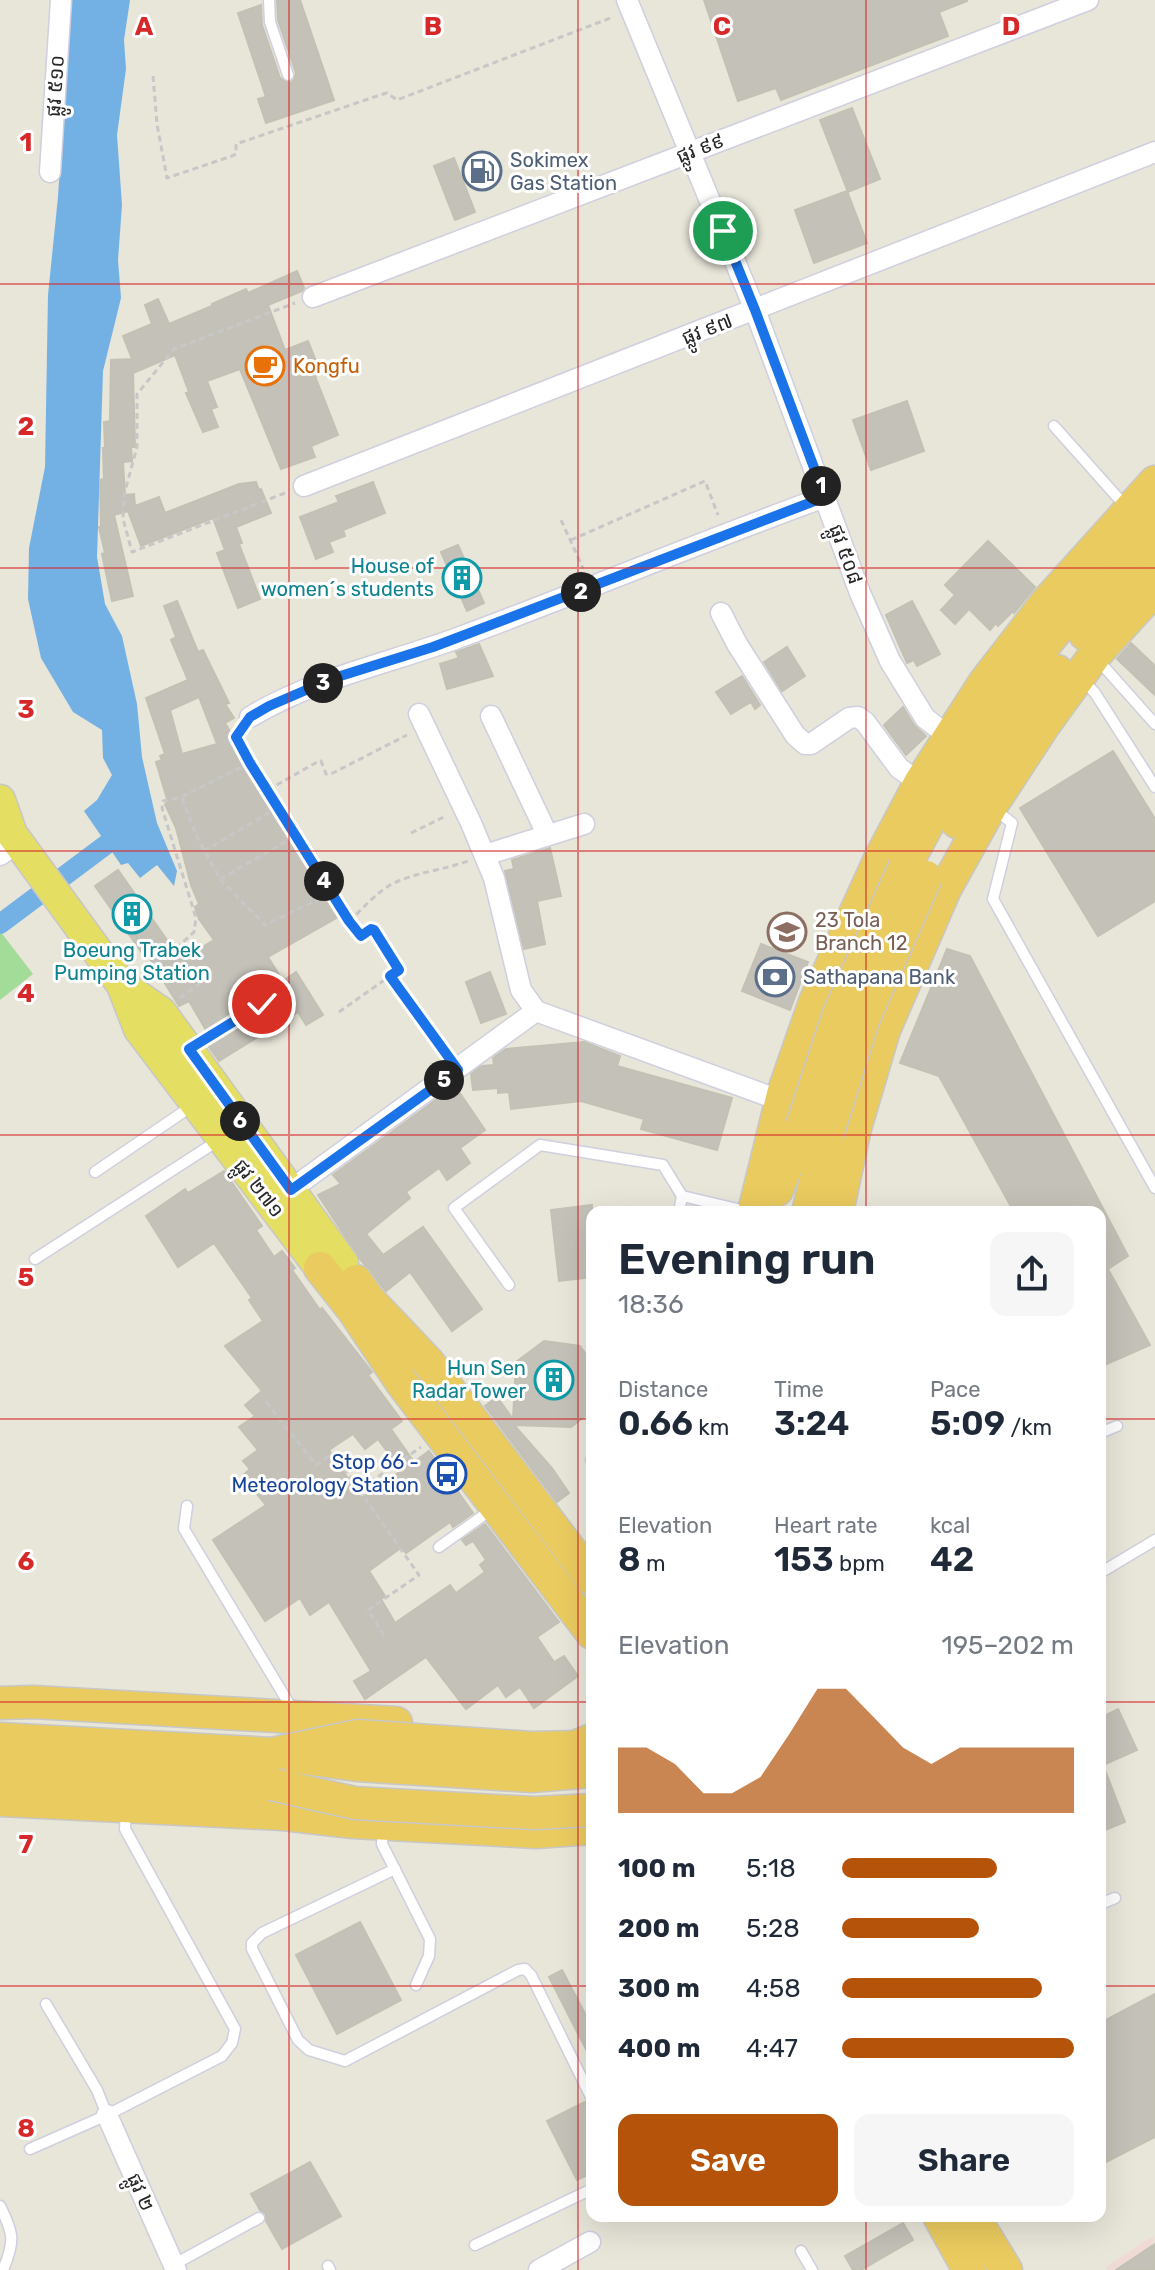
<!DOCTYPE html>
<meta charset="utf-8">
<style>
:root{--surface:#fff;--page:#f6f6f7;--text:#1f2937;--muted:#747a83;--accent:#b45309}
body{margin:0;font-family:Rubik,"Noto Sans Khmer",sans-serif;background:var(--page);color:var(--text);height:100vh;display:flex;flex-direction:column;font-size:30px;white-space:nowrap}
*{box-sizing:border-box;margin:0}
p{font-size:26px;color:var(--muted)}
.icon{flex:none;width:44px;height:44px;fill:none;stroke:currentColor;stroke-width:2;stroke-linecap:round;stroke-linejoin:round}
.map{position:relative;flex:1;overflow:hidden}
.sheet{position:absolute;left:586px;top:1206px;width:520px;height:1016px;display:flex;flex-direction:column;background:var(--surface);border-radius:16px;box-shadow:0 8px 32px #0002}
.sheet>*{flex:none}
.pin{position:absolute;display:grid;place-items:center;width:68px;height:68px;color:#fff;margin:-34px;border:4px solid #fff;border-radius:50%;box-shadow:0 2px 8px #0007}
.km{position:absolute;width:40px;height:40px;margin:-20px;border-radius:50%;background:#222;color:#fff;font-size:22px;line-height:40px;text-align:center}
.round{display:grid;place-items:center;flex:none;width:84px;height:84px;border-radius:16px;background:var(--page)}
.summary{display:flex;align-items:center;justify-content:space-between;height:136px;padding:0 32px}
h1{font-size:44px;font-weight:600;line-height:60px}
.figures{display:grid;grid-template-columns:repeat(3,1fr);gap:12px;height:136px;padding:8px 32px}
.figures div{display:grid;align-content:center}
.figures b{font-size:34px;font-weight:600}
.figures small{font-size:22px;font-weight:400}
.figures p{font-size:22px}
.chart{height:224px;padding:16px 32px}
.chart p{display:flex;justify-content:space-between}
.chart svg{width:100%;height:144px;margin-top:8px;fill:var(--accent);opacity:.7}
.action{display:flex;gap:16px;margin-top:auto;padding:16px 32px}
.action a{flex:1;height:92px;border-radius:16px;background:var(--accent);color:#fff;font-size:32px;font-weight:600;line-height:92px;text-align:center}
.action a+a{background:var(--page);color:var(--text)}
ul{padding:0 32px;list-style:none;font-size:26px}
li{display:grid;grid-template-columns:128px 96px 1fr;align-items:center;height:60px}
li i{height:20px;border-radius:10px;background:var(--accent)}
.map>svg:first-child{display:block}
.medical{fill:#efdad6}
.green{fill:#a3db99}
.water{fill:#73b1e4}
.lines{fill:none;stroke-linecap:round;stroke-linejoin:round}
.canal{stroke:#73b1e4;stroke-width:20}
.building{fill:#c4c1b9;stroke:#c3c1b3;stroke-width:2;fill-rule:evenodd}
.service-casing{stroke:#cfcfdf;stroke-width:13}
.minor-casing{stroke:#cfcfdf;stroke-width:23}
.primary-casing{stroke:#c7c7c7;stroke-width:33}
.trunk-casing{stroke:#c7c7c7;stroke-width:35}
.path{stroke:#c7c7c7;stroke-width:3;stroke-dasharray:6 4;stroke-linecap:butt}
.service{stroke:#fff;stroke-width:10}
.minor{stroke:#fff;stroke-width:20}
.primary{stroke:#e4de62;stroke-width:30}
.trunk{stroke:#eacb5f;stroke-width:32}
.trunk-bridge-casing{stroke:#c7c7c7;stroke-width:35;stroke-linecap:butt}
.trunk-bridge{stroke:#eacb5f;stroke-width:32}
.route-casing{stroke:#fff;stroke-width:16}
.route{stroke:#1a73e8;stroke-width:10}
.grid{fill:none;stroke:#d62828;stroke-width:2;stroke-opacity:0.55}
.labels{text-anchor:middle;stroke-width:6;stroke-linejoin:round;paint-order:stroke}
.street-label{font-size:20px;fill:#272727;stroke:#fff}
.service-label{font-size:20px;fill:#4e5e75;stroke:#fff;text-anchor:start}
.food-label{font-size:20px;fill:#c56008;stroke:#fff;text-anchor:start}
.culture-label{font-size:20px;fill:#0d838f;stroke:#fff;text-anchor:end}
.education-label{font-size:20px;fill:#785e54;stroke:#fff;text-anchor:start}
.transit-label{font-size:20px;fill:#164399;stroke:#fff;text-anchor:end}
.grid-label{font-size:26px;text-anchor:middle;font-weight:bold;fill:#d62828;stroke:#fff;stroke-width:6;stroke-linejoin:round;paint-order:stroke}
</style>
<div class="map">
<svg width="1155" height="2270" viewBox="0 0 1155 2270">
<rect width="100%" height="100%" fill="#e8e5d9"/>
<polygon class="medical" points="1153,2236 1155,2270 1108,2270 1106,2267"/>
<polygon class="green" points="0,931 33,974 0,1000"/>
<polygon class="water" points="71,0 130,0 124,40 126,69 117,135 122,205 118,260 121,298 103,371 97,557 105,604 122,636 137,704 142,757 157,823 177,871 174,886 157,865 140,878 128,863 121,865 84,811 97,800 112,775 103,758 102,730 73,712 41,658 28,599 29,548 45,467 48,295 58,197"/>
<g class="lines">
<polyline class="canal" points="0,924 107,844"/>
</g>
<g class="building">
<polygon points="277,0 300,0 334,100 266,123 258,99 266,97 238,13 261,5 262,25 280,78 290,83 294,80 296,73 278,20"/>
<polygon points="704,0 967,0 967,1 939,12 948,36 781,100 776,88 738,101"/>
<polygon points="852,108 880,179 848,192 820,120"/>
<polygon points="454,158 475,212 455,220 434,166"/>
<polygon points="847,191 867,243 814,263 795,210"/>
<polygon points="297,271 304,288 302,291 268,305 285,350 308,341 321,374 315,376 338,435 311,446 315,457 281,469 240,369 207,381 217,407 211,409 218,427 203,432 186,393 189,392 175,355 133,373 135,447 131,447 132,461 123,462 125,495 134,494 135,506 159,497 165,513 239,484 256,482 259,490 261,489 271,513 236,527 242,543 239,544 260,599 238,608 217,553 225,550 213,518 141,546 128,511 114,515 133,596 112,601 102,554 105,553 99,527 101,527 100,480 104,479 103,448 105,448 104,422 110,421 111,360 132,359 123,336 152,324 145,305 158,299 169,324 212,306 212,304 246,289 248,293"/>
<polygon points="907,401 924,451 871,470 853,420"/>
<polygon points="373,482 385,513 343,530 345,536 329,542 333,552 316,559 300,517 339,502 336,496"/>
<polygon points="988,541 1035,587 1014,613 1013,611 998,626 996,623 990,630 969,609 955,624 941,610 955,595 945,585"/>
<polygon points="458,545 484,603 467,611 441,552"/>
<path d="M177,601L198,652L203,650L229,703L225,704L234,718L225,723L340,916L268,957L283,981L296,972L323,1015L306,1025L298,1012L219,1061L204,1040L210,1037L189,1001L179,1006L148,956L145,957L95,886L118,870L181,960L214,940L199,919L195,907L199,904L191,885L176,828L165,804L168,802L156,762L162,760L160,756L165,754L146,698L188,680L171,640L176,637L164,606ZM199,697L217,744L182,754L170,710Z"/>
<polygon points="912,601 940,654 917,666 914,660 907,663 886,615"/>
<polygon points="1131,643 1155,666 1155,695 1117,659"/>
<polygon points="479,644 493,676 447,689 440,664 459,658 456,652"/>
<polygon points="787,647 805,676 782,691 764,662"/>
<polygon points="742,676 760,705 755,709 751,702 731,714 716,692"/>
<polygon points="903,707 914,725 926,736 906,755 884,725"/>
<polygon points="1113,751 1155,819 1155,901 1098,936 1020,808"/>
<polygon points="550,848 561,896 537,901 545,944 524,949 505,871 514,869 512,860"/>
<polygon points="761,944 808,962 790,1010 742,991"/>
<polygon points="947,949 970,956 1128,1256 1108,1269 1150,1345 1100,1367 1100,1212 1014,1212 939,1076 900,1063"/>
<polygon points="490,972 506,1014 481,1023 466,982"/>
<polygon points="584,1042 620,1056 617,1066 732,1098 717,1150 641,1129 644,1119 581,1101 511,1109 509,1092 498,1093 498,1088 473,1090 471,1074 482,1066 494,1065 493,1058 506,1049"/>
<polygon points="455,1086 485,1130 460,1148 470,1163 447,1180 439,1168 406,1192 410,1198 366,1234 383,1255 423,1227 482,1309 452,1331 410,1272 386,1291 360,1259 318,1195 341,1184 333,1175"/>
<path d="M224,1171L262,1226L256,1230L274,1257L282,1251L295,1268L292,1270L320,1310L322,1308L372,1372L368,1375L402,1421L391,1429L414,1462L429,1451L473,1513L453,1527L450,1522L406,1553L402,1547L369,1571L385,1596L381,1599L395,1623L450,1585L456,1593L485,1572L480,1565L486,1560L473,1541L466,1545L462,1540L485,1524L559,1622L537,1637L554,1662L564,1656L578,1676L534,1708L520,1687L506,1697L498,1685L466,1709L426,1657L365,1699L354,1681L371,1671L329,1602L310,1615L300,1598L265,1621L213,1540L266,1505L242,1476L250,1469L243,1461L258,1450L239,1427L255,1416L245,1405L262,1391L225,1346L263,1321L249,1300L252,1298L214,1243L178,1267L146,1216L185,1189L188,1193ZM353,1434L365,1449L378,1439L401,1471L361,1498L329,1450Z"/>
<polygon points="592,1205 592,1277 559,1281 551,1210"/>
<polygon points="544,1341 580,1346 592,1363 592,1411 571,1427 514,1425 552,1468 569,1493 557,1502 485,1406 497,1397 513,1419 516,1362"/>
<polygon points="1118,1709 1137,1750 1103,1765 1125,1822 1100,1832 1100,1718"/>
<polygon points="360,1922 401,2000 337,2034 296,1955"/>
<polygon points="562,1970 592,2027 592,2061 549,1977"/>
<polygon points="1155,1994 1155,2137 1100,2165 1100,2023"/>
<polygon points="585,2102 592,2107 592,2173 577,2180 547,2121"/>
<polygon points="310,2162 341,2216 282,2249 266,2221 266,2214 260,2210 251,2194"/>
<polygon points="903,2223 913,2240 861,2270 853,2270 845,2256"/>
<polygon points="1155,2244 1155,2270 1116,2270"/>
</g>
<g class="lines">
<g class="service-casing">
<g id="service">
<polyline points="269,0 270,22 288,75"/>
<polyline points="1054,426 1127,508"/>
<polyline points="1098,660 1155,724"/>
<polyline points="1083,680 1095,693 1155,787"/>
<polyline points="993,808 1012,823 993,899 1155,1188"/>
<polyline points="95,1172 192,1106"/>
<polyline points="679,1212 682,1196 750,1212"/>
<polyline points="35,1259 219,1140"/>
<polyline points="509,1285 454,1208 540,1145 663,1165 682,1196"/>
<polyline points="1100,1433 1117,1426"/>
<polyline points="591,1460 592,1459"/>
<polyline points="187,1506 184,1529 288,1702 288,1712"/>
<polyline points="439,1547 491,1510"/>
<polyline points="1100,1573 1155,1540"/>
<polyline points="383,1826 382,1844 430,1939 429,1956 416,1985"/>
<polyline points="395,1869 262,1933 252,1943 252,1949 298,2040 309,2050 345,2061 518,1970 525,1969 531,1975 592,2099"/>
<polyline points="1100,1904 1115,1898"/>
<polyline points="46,2004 97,2090 107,2115"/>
<polyline points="30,2149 107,2115 222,2056 232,2043 235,2029 125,1829 126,1811"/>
<path d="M0,2206C14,2234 15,2241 3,2270"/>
<polyline points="475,2245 592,2189"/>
<polyline points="801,2251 812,2270"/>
<polyline points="173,2265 259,2218"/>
<polyline points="328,2266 330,2270"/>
</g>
</g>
<g class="minor-casing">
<g id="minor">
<polyline points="627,0 755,310 860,593 890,661 925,718 948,736"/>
<polyline points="50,172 61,0"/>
<polyline points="313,297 1088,0"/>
<polyline points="304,486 1155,152"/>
<polyline points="721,613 737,644 795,735 805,744 811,744 849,718 858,717 865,722 899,768 920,783"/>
<polyline points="419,714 471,823 494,878 521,990 536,1011"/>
<polyline points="491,716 547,834"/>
<path d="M250,717C313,679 386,664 455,639C579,593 700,542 825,497"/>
<polyline points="0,855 18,843"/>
<polyline points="485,855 584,824"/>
<polyline points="282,1196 536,1011 782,1101"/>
<polyline points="107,2115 176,2270"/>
<polyline points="539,2270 590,2242"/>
</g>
</g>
<g class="primary-casing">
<g id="primary">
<polyline points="0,800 12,834 122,985 139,1029 320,1268"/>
<polyline points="122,985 161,1012 343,1263"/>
</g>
</g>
<g class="trunk-casing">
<g id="trunk">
<polyline points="1085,634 1155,555"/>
<polyline points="957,822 988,767 1057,671"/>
<path d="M905,866C926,829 945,789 968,753C1021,668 1086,591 1155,519"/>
<polyline points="777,1190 802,1126"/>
<polyline points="754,1212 783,1094 815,1002 880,859 920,783 985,682 1046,603 1155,482"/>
<polyline points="808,1212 827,1135"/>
<polyline points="837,1212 855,1128 884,1030 945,889 991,806 1044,725 1094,656 1155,589"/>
<polyline points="320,1268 354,1311 402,1383 592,1633"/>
<polyline points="356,1281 369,1300 428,1362 592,1579"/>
<polyline points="0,1703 33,1702 396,1723"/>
<polyline points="0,1739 272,1754"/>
<polyline points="0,1770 271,1784"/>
<polyline points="0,1800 283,1814 353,1822 536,1832 592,1828"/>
<polyline points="939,2216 969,2270"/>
<polyline points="973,2216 1006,2270"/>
</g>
</g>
<g class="path">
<polyline points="153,76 157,124 167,178 232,156 236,154 236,144 383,94 387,93 397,100 613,17"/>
<polyline points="285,493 132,552 123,519 124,495 137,447 137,394 174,349 295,303"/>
<polyline points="561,520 583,568"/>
<polyline points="571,540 705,481 718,515"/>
<polyline points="239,733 236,737 250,763 349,921 361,936 371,929 374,930 399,970 390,976 446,1053"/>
<polyline points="268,790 317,762 321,761 326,774 331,774 407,735"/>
<polyline points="182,798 197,837 220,879 265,925 332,893"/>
<polyline points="411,833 446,816"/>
<polyline points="204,851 277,808"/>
<polyline points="220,879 296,836"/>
<path d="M349,921C363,909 377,891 394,883C417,872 444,870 468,861"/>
<polyline points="143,971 181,944 194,932 196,918 162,808 163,801 181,797 250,763"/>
<polyline points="180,998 210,976"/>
<polyline points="339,1012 390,976"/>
<polyline points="209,1036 262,1004"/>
<polyline points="266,1402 316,1465 334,1453 359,1490 421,1447"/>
<polyline points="359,1490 419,1575 368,1610 386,1639"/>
</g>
<use href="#service" class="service"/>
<use href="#minor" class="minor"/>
<use href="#primary" class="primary"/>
<use href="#trunk" class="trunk"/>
<g class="trunk-bridge-casing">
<g id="trunk-bridge">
<polyline points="802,1126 839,1014 905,866"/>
<polyline points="827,1135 863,1020 926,877"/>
<polyline points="272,1754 358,1736 532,1748 575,1747 592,1740"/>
<polyline points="295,1757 357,1765 532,1776 592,1771"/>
<polyline points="271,1784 355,1803 534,1813 592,1810"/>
</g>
</g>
<use href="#trunk-bridge" class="trunk-bridge"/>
</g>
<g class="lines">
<g class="route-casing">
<polyline id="route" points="262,1004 189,1049 291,1190 458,1070 390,976 399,970 374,930 371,929 361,936 349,921 250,763 236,737 250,717 269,706 334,678 433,647 825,497 755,310 723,231"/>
</g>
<use href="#route" class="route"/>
</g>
<path class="grid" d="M289,0V2270M578,0V2270M866,0V1212M0,284H1155M0,568H1155M0,851H1155M0,1135H1155M0,1419H592M1100,1419H1155M0,1702H592M1100,1702H1155M0,1986H592M1100,1986H1155M866,2216V2270"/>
<defs>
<g id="fuel-ring" transform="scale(2)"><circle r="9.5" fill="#fff" stroke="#5c6f8a" stroke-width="1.5"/><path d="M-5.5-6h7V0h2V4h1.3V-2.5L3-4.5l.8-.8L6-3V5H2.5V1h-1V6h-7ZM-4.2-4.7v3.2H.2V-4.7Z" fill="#5c6f8a"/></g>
<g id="cafe-ring" transform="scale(2)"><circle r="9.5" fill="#fff" stroke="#e8710a" stroke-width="1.5"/><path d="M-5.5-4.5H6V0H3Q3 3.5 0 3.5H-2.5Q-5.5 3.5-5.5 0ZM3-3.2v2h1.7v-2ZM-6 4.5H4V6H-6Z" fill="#e8710a"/></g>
<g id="building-ring" transform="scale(2)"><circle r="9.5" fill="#fff" stroke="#0f9aa8" stroke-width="1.5"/><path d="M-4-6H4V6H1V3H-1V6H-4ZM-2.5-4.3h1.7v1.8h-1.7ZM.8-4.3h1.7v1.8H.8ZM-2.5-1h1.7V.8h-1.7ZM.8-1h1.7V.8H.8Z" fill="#0f9aa8"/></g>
<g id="school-ring" transform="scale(2)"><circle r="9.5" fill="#fff" stroke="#8d6e63" stroke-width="1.5"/><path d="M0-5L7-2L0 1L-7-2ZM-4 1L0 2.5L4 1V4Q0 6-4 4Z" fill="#8d6e63"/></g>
<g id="bank-ring" transform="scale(2)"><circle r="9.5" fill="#fff" stroke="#5c6f8a" stroke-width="1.5"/><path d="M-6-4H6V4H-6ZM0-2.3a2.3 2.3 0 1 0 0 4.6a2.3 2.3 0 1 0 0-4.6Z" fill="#5c6f8a"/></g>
<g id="bus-ring" transform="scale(2)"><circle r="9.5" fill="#fff" stroke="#1a4fb4" stroke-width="1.5"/><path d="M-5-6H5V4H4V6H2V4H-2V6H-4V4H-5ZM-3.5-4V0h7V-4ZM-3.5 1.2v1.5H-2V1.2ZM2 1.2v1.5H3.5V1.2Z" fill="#1a4fb4"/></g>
</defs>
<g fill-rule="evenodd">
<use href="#fuel-ring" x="482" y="171"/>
<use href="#cafe-ring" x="265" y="366"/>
<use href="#building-ring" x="462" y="578"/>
<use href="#building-ring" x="132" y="914"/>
<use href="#school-ring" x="787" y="932"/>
<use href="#bank-ring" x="775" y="977"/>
<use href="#building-ring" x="554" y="1380"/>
<use href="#bus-ring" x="447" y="1474"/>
</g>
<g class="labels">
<g class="street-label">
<text transform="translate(55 86) rotate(-86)" y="7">ផ្លូវ ៥១០</text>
<text transform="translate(700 148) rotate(-21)" y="7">ផ្លូវ ៩៩</text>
<text transform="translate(707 329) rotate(-21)" y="7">ផ្លូវ ៩៧</text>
<text transform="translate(846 554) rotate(70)" y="7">ផ្លូវ ៥០៨</text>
<text transform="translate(259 1188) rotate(52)" y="7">ផ្លូវ ២៧១</text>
<text transform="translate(141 2192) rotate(66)" y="7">ផ្លូវ ២</text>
</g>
<g class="service-label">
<text x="510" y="167">Sokimex<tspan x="510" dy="23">Gas Station</tspan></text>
<text x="803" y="984">Sathapana Bank</text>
</g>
<g class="food-label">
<text x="293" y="373">Kongfu</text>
</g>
<g class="culture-label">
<text x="434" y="573">House of<tspan x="434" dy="23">women´s students</tspan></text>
<text x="132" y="957" text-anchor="middle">Boeung Trabek<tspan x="132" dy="23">Pumping Station</tspan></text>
<text x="526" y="1375">Hun Sen<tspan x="526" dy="23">Radar Tower</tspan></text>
</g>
<g class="education-label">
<text x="815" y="927">23 Tola<tspan x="815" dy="23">Branch 12</tspan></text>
</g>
<g class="transit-label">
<text x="419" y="1469">Stop 66 -<tspan x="419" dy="23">Meteorology Station</tspan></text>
</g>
</g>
<g class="grid-label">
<text x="144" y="35">A</text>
<text x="433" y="35">B</text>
<text x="722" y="35">C</text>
<text x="1011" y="35">D</text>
<text x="26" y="151">1</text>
<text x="26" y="435">2</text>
<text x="26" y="718">3</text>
<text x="26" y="1002">4</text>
<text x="26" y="1286">5</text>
<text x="26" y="1570">6</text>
<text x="26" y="1853">7</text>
<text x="26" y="2137">8</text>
</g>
</svg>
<div class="pin" style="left:723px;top:231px;background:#1e9e55"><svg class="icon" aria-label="arrive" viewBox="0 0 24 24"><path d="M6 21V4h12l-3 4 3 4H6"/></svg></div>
<div class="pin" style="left:262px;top:1004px;background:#d93025"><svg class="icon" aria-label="check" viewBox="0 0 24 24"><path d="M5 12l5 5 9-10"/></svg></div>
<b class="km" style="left:821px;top:486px">1</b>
<b class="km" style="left:581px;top:592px">2</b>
<b class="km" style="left:323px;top:683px">3</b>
<b class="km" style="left:324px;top:881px">4</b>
<b class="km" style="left:444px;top:1080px">5</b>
<b class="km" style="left:240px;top:1121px">6</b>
<section class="sheet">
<div class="summary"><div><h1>Evening run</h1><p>18:36</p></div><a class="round"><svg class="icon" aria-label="share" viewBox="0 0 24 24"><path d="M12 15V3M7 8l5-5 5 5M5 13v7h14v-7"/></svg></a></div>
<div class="figures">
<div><p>Distance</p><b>0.66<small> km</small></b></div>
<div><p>Time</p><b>3:24</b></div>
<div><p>Pace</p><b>5:09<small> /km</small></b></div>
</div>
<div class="figures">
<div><p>Elevation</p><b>8<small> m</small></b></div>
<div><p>Heart rate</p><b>153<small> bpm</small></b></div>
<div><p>kcal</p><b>42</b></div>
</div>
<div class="chart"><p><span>Elevation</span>195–202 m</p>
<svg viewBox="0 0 160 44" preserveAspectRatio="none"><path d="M0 44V24L10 24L20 29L30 38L40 38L50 33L60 20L70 6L80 6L90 15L100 24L110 29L120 24L130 24L140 24L150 24L160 24V44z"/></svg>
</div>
<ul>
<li><b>100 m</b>5:18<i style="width:67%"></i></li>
<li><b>200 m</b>5:28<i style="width:59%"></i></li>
<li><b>300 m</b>4:58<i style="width:86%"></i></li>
<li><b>400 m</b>4:47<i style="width:100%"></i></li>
</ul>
<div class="action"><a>Save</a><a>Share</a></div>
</section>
</div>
